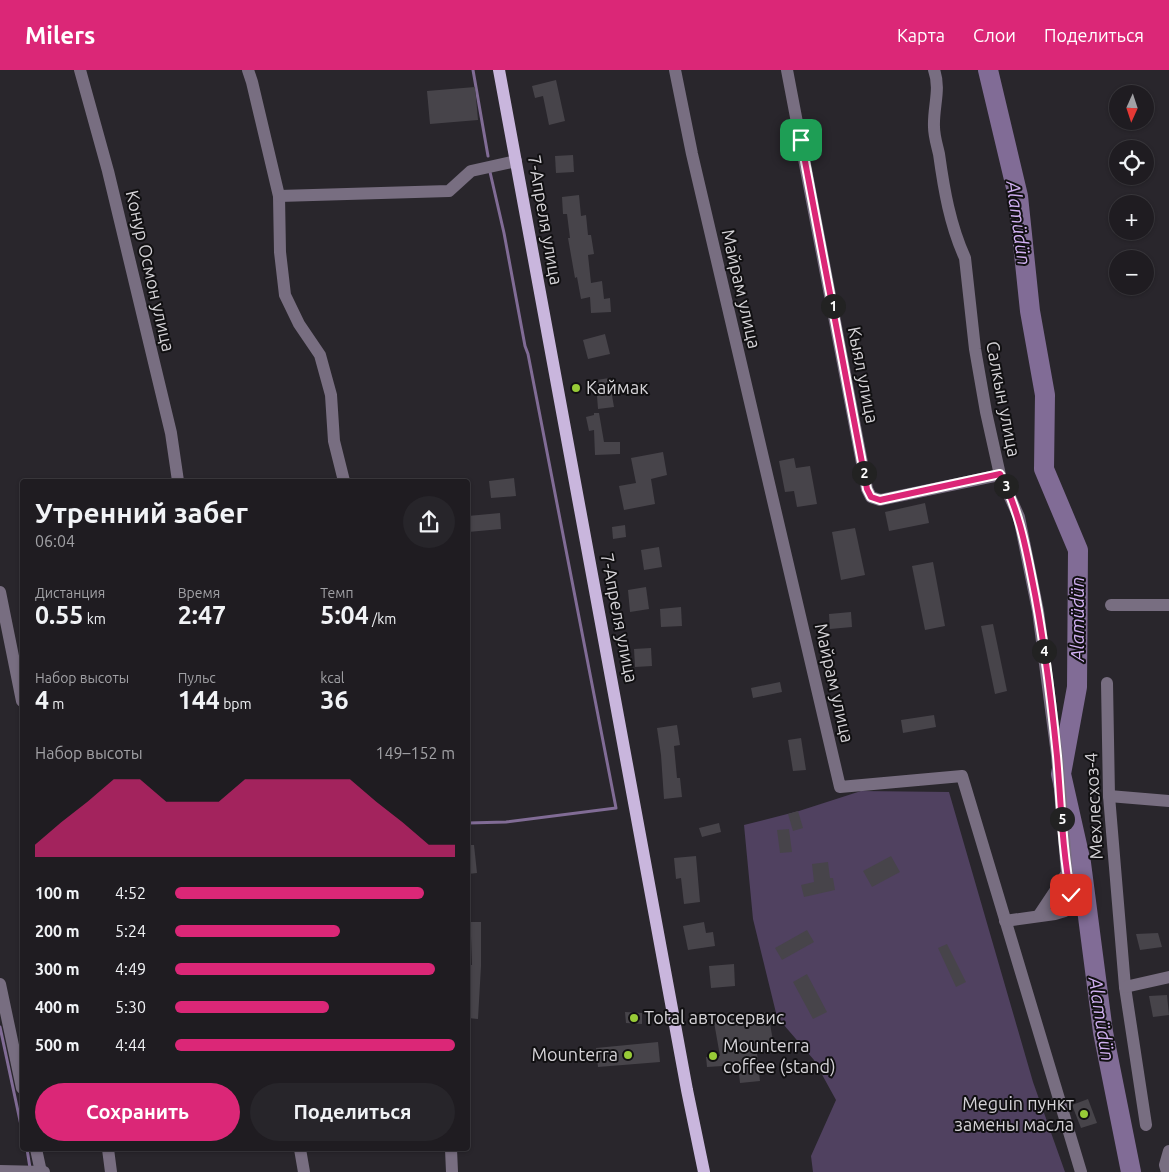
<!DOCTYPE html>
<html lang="ru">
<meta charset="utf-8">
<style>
:root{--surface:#1f1c21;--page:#27252a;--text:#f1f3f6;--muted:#a1a1a5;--line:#3c3a3f;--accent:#db2777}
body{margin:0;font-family:Ubuntu,sans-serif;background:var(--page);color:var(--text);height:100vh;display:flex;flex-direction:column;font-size:19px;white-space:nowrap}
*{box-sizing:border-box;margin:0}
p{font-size:16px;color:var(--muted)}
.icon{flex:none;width:28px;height:28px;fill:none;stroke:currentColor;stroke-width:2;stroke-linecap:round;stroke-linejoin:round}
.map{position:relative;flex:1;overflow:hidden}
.panel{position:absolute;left:20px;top:409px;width:450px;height:672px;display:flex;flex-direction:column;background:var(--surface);border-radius:5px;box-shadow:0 1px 4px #0004,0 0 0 1px var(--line)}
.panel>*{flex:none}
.needle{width:32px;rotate:183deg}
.controls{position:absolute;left:1109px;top:15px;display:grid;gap:10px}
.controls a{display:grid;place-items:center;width:45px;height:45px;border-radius:50%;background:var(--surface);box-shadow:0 1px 4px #0004,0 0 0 1px var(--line);font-size:25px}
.pin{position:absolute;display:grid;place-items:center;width:42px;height:42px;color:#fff;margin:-21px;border-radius:10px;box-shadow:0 2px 8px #0006}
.km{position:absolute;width:25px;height:25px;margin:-12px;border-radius:50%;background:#222;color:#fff;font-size:14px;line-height:25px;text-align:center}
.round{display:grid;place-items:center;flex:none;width:52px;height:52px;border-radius:26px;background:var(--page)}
.summary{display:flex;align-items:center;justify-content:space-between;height:85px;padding:0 15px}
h1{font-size:28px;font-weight:700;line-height:38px}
.figures{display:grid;grid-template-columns:repeat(3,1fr);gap:8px;height:85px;padding:5px 15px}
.figures div{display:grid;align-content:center}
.figures b{font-size:25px;font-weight:700}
.figures small{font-size:14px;font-weight:400}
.figures p{font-size:14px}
.chart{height:140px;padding:10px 15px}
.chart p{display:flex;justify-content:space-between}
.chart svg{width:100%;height:90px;margin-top:5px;fill:var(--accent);opacity:.7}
.cta{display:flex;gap:10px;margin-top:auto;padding:10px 15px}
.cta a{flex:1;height:58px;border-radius:30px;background:var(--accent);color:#fff;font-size:20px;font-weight:700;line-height:58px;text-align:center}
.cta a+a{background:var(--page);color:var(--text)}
ul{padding:0 15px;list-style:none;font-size:16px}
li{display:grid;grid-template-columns:80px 60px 1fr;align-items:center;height:38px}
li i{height:12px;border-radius:6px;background:var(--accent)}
header{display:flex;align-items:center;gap:30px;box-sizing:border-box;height:70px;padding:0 25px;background:var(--accent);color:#fff}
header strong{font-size:24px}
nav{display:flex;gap:28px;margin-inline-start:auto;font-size:18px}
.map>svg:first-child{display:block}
.green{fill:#504160}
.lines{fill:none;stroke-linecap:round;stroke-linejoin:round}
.stream{stroke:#816c96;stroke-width:3}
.river{stroke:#816c96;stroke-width:20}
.building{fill:#47444a}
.minor{stroke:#786e81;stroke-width:12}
.major{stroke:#c9b6dd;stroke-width:12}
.route-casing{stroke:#fff;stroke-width:10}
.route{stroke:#db2777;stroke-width:6}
.poi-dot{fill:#98cb37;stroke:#111012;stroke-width:2}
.labels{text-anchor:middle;stroke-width:4;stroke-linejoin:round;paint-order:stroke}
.street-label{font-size:18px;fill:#d5d3d7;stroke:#111012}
.poi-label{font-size:18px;fill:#d5d3d7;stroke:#111012;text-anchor:start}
.water-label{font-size:19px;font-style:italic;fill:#d2b1f3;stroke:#111012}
</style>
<header>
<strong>Milers</strong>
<nav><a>Карта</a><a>Слои</a><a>Поделиться</a></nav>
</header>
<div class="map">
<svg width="1169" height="1102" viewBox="0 0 1169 1102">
<rect width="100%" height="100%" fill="#29262c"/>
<polygon class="green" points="861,721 949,722 1033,1012 1065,1102 813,1102 811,1086 836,1030 814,990 777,947 753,849 744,755 799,741"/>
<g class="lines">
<g class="stream">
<polyline points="473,0 488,86"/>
<polyline points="468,753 506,752 616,738 528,284 525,276 504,163 490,102"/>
<polyline points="0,957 22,1060"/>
<polyline points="27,1079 30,1098"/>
</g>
<polyline class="river" points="988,0 1018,126 1030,241 1045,325 1044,399 1078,480 1077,617 1061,704 1081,793 1103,962 1131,1102"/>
</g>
<g class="building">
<polygon points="556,10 565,51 549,55 543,26 535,28 532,16"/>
<polygon points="475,17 478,50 430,54 427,21"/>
<polygon points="573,85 574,102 556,103 555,86"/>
<polygon points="579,125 581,146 586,145 588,165 591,165 594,184 588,185 591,213 602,211 604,229 610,228 611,242 591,243 590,227 581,229 577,207 575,208 568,168 570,168 567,144 563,144 562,127"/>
<polygon points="605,264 610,284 588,289 583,270"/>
<polygon points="609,308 614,337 598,339 597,326 599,326 597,310"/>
<polygon points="594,343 599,343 604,372 620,372 620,384 595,385 594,360 589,361 586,347 594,345"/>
<polygon points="663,382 667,405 651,409 655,434 624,440 619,416 636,413 631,388"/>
<polygon points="794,388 796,398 810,396 817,434 797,437 794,421 785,422 779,391"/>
<polygon points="514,408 516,426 491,428 489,411"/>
<polygon points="925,433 929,453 889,461 885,442"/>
<polygon points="500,443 501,459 468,462 468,446"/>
<polygon points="625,455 626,467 613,469 612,457"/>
<polygon points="855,458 865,505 841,510 832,462"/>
<polygon points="659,477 662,497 644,500 641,480"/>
<polygon points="933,492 945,556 925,560 912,496"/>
<polygon points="646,517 649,539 630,542 628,520"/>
<polygon points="681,537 682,556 661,557 660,539"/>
<polygon points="851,542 852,557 830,559 829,544"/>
<polygon points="993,554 1007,621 995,624 981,556"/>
<polygon points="651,578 652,596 635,597 634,579"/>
<polygon points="780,612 782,622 753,628 751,618"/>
<polygon points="934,645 936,657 903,663 901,650"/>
<polygon points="677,655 680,675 674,676 677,708 680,708 682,727 664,729 661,685 657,658"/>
<polygon points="801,668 806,700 793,701 788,670"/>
<polygon points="798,741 803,758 793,761 788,744"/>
<polygon points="719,753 721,762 702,767 699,758"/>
<polygon points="789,759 792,782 780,783 777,760"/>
<polygon points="468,775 474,775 477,803 468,804"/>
<polygon points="696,786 700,832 684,834 681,808 676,809 674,788"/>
<polygon points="891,786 900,802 872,817 863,801"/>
<polygon points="828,792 830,808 833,808 835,820 804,827 801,815 814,812 812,794"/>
<polygon points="468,852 481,852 481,896 478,949 468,948 468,895 472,895 471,867 468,867"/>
<polygon points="704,852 706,863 713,862 715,876 688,880 683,856"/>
<polygon points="807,860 814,872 782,890 775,878"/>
<polygon points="1158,863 1162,877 1140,880 1136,864"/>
<polygon points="947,874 966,912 956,917 938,878"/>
<polygon points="734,894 735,916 711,918 709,896"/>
<polygon points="807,904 827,942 813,949 793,912"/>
<polygon points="1167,925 1169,945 1153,947 1149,926"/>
<polygon points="625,942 642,943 642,954 626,953"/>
<polygon points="768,942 773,971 756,974 760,1011 740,1013 738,995 707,997 706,987 720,986 714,952"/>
<polygon points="658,972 660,992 598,997 596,978"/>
<polygon points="1088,1029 1097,1053 1081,1058 1072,1035"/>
</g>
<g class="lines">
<g class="minor">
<polyline points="80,0 108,101 171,363 178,411"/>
<polyline points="248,0 252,12 279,126 280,182 285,225 299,254 320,285 331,325 334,371 344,411"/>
<polyline points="675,0 692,84 840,717 962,706 1081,1102"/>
<polyline points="787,0 867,419 871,427 880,430 1000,405"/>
<path d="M934,0C941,19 933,37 934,57C934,66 937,75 939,84C944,120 950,155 965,188L975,279L986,342L1000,405L1019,447L1038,541L1057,685L1067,803L1071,833L1065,841L1055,844L1005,851"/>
<polyline points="279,126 449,121 471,101 516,91"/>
<polyline points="0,522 22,631"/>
<polyline points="1111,535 1169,535"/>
<polyline points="1107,613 1109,726 1125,917 1146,1055"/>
<polyline points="1109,726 1169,731"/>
<polyline points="1039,845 1067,803"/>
<polyline points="0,914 22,1018"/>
<polyline points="1125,917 1169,907"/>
<polyline points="36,1079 41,1102"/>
<polyline points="108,1079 111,1102"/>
<polyline points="300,1079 304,1102"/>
<polyline points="451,1079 452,1102"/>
<polyline points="0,1101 44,1102"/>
<polyline points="1167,1102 1165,1095 1169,1081"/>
</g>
<polyline class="major" points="499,0 687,1020 704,1102"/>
</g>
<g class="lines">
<g class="route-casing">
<path id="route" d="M801,70L867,419L871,427L880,430L1000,404C1018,438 1025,473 1032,509C1044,567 1051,627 1057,686C1061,732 1062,779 1071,825"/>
</g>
<use href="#route" class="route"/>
</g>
<g class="poi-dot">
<circle cx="576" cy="318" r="5"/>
<circle cx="634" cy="948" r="5"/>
<circle cx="628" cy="985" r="5"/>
<circle cx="713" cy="986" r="5"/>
<circle cx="1084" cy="1044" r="5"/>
</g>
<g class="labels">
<g class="street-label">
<text transform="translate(545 150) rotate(80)" y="6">7-Апреля улица</text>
<text transform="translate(150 201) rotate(77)" y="6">Конур Осмон улица</text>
<text transform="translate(741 219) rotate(77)" y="6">Майрам улица</text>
<text transform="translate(863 305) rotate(79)" y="6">Кыял улица</text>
<text transform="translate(1003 329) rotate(79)" y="6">Салкын улица</text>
<text transform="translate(619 548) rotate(79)" y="6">7-Апреля улица</text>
<text transform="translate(834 613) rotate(77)" y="6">Майрам улица</text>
<text transform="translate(1094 736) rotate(-93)" y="6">Мехлесхоз-4</text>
</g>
<g class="poi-label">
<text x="586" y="324">Каймак</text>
<text x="644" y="954">Total автосервис</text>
<text x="723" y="982">Mounterra<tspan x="723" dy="21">coffee (stand)</tspan></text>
<text x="618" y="991" text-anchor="end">Mounterra</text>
<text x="1074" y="1040" text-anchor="end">Meguin пункт<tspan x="1074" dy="21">замены масла</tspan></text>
</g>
<g class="water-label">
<text transform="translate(1019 153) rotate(82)" y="7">Alamüdün</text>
<text transform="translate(1077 549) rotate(-90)" y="7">Alamüdün</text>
<text transform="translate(1102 949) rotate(81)" y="7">Alamüdün</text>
</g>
</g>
</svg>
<div class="controls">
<a><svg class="needle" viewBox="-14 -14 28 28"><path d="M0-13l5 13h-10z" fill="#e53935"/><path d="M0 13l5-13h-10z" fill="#a1a1a5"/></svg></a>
<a><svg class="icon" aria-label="locate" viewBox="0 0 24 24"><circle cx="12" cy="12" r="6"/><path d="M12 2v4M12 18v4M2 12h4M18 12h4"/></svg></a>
<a>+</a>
<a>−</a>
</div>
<div class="pin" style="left:801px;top:70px;background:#1e9e55"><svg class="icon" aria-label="arrive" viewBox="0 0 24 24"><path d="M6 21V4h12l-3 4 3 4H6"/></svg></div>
<div class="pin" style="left:1071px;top:825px;background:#d93025"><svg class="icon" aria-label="check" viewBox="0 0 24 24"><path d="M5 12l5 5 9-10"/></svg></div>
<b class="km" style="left:833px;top:236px">1</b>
<b class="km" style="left:864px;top:403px">2</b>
<b class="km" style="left:1006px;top:416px">3</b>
<b class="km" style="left:1044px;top:581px">4</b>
<b class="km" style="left:1062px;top:749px">5</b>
<section class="panel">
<div class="summary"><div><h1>Утренний забег</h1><p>06:04</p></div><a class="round"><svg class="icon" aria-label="share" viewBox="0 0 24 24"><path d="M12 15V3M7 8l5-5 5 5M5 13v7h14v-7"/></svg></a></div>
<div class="figures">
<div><p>Дистанция</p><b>0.55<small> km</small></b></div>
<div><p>Время</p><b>2:47</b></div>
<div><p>Темп</p><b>5:04<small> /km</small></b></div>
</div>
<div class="figures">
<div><p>Набор высоты</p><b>4<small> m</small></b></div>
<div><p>Пульс</p><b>144<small> bpm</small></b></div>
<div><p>kcal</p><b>36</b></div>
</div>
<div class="chart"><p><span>Набор высоты</span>149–152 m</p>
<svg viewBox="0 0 160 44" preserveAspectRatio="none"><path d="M0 44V38L10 27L20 17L30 6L40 6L50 17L60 17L70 17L80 6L90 6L100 6L110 6L120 6L130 17L140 27L150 38L160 38V44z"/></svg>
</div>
<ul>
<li><b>100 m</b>4:52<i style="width:89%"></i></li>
<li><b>200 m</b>5:24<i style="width:59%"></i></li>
<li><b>300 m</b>4:49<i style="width:93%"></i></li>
<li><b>400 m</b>5:30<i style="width:55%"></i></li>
<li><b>500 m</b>4:44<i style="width:100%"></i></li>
</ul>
<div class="cta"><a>Сохранить</a><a>Поделиться</a></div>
</section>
</div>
